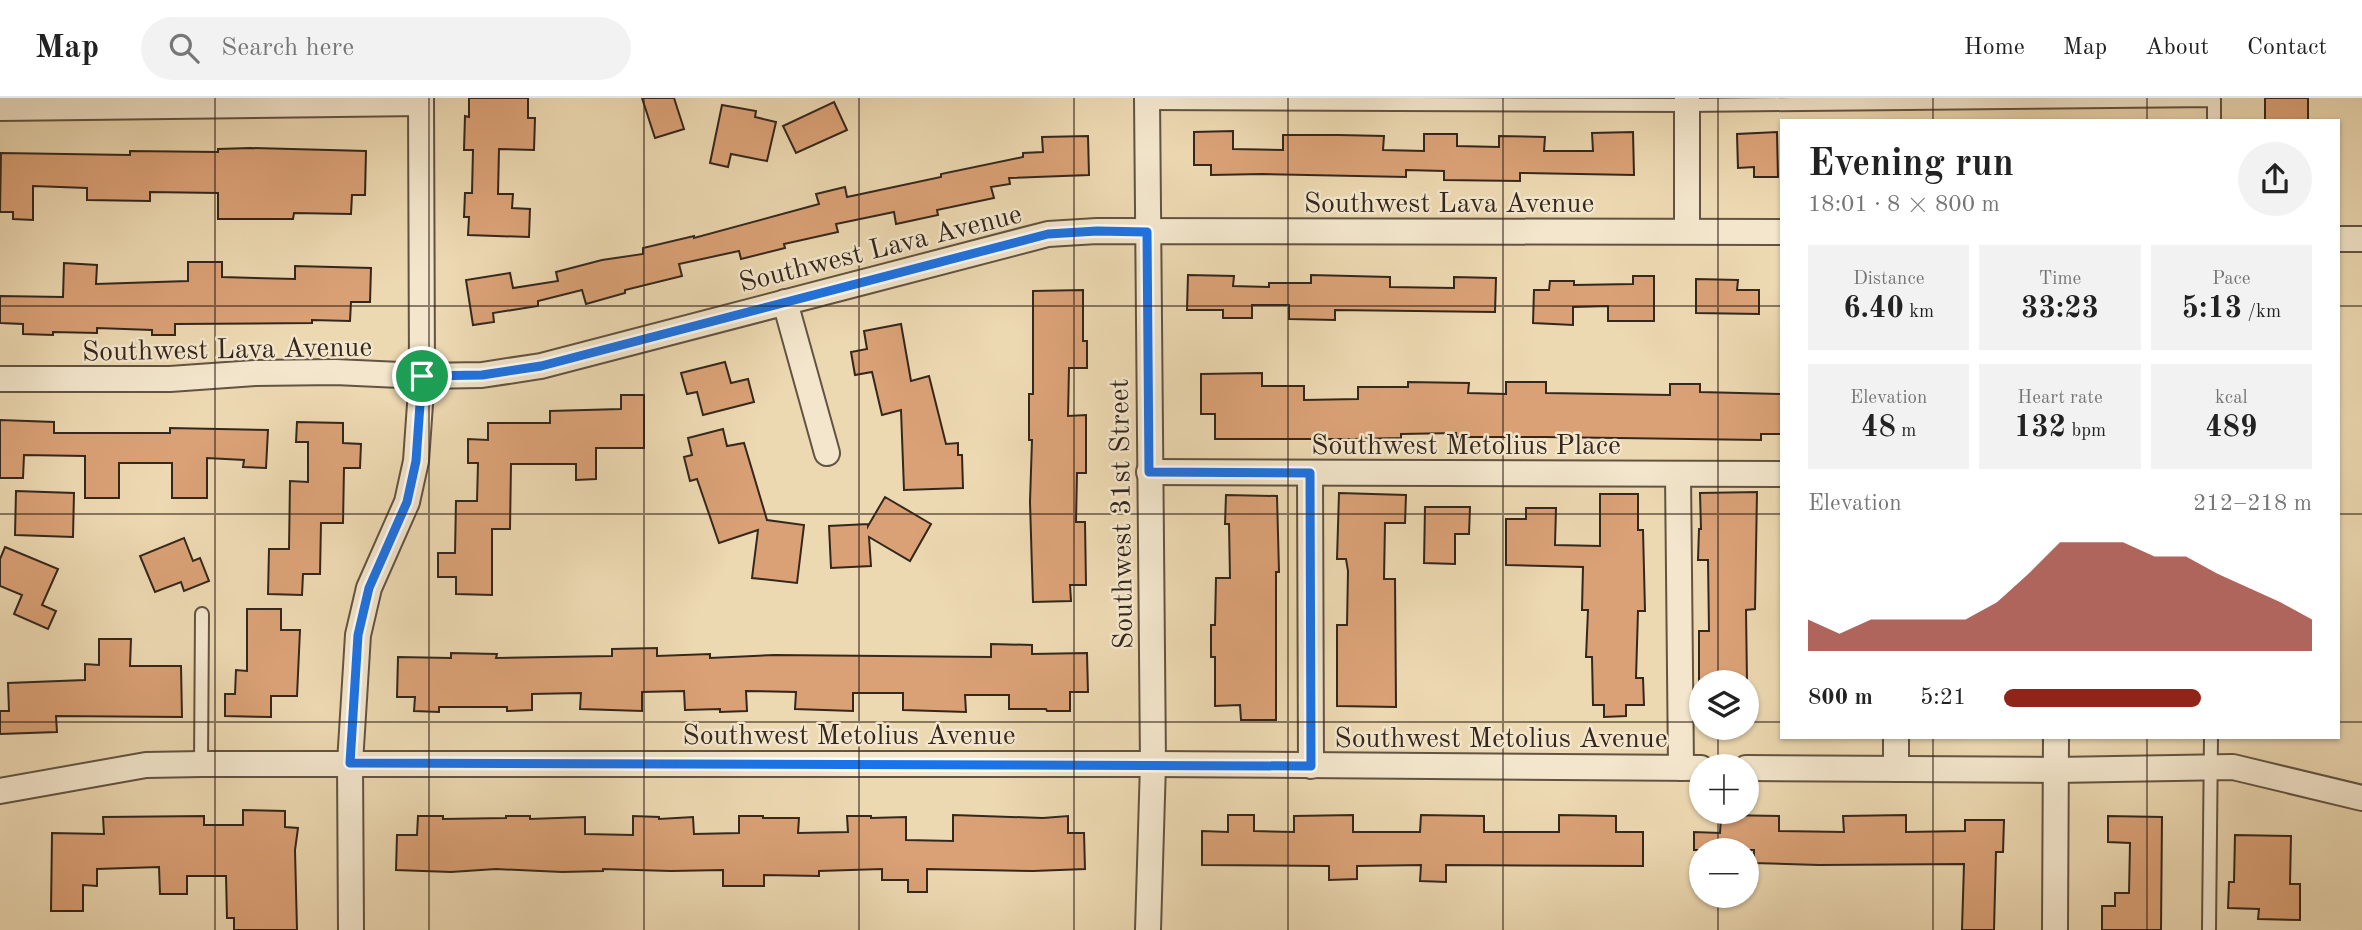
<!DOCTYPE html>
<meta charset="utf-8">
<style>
:root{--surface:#fff;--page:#f2f2f2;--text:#222;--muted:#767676;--line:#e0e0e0;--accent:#8f2418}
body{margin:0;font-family:"Old Standard TT",serif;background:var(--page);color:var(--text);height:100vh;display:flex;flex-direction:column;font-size:26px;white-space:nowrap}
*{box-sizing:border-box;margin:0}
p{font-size:23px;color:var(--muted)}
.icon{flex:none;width:38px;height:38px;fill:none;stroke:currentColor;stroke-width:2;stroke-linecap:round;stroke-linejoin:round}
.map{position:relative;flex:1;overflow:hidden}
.details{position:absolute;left:1780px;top:21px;width:560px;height:620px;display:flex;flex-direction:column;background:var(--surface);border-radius:0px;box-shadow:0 2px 5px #0004}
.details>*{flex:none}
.fabs{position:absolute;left:1689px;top:572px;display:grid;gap:14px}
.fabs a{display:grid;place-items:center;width:70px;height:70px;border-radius:50%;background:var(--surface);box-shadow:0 2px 5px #0004;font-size:35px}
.pin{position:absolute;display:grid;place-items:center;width:60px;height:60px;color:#fff;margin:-30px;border:4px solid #fff;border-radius:50%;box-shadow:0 2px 7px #0007}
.round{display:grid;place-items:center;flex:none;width:74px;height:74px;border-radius:37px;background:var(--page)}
.overview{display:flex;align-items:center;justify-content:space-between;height:119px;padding:0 28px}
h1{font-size:38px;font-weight:700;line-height:52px}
.figures{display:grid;grid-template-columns:repeat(3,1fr);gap:10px;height:119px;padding:7px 28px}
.figures div{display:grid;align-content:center;border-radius:0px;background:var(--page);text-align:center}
.figures b{font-size:30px;font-weight:700}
.figures small{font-size:19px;font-weight:400}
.figures p{font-size:19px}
.chart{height:196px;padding:14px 28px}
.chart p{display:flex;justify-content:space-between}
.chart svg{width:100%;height:126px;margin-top:7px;fill:var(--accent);opacity:.7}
ul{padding:0 28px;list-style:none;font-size:23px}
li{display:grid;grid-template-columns:112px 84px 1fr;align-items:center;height:52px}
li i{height:18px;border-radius:9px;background:var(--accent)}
header{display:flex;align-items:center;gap:42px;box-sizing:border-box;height:98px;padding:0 35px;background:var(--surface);border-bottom:2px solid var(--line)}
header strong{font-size:33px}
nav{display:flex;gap:38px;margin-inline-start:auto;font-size:24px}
.search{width:490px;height:63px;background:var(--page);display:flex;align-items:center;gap:18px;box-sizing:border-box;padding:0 24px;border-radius:38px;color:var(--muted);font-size:26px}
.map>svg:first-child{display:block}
.building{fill:#daa176;stroke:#34271d;stroke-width:2}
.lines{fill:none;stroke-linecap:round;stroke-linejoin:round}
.lane-casing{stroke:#625342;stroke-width:16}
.street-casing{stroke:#625342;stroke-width:28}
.lane{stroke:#f3e6cc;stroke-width:12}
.street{stroke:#f3e6cc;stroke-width:24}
.route-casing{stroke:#fff;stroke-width:14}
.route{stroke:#1a73e8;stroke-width:9}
.grid{fill:none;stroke:#34271d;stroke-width:2;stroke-opacity:0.55}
.labels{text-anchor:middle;stroke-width:5;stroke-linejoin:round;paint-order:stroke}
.street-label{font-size:28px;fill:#34271d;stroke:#f3e6cc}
</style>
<header>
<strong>Map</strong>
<div class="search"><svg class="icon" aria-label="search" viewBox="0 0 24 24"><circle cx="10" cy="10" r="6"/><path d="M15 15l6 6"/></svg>Search here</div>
<nav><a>Home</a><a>Map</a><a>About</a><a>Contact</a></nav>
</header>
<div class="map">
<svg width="2362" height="832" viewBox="0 0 2362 832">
<rect width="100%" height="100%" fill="#ecd8b1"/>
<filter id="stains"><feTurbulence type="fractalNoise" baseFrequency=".00286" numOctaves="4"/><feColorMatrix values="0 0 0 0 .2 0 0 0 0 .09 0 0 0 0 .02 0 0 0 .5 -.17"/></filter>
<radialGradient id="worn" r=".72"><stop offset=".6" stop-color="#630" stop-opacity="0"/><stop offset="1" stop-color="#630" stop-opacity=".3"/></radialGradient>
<g class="building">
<polygon points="469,0 528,0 528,20 535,20 534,52 499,51 498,96 513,96 512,110 530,111 529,139 468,137 469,119 464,119 465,95 472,95 473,52 464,52 465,18 469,19"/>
<polygon points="642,0 674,0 684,31 655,40"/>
<rect x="2265" y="0" width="43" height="23"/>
<polygon points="834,4 847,32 796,55 783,28"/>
<polygon points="722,7 756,13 755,19 776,24 767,63 731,56 728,69 710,65"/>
<polygon points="1233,33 1233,51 1283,52 1283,37 1339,37 1384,38 1383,52 1424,53 1424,36 1457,36 1457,48 1499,49 1499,38 1545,39 1544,53 1593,53 1592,35 1633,34 1634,77 1520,75 1520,83 1444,82 1444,73 1406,72 1406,79 1263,76 1211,77 1211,67 1194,67 1194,34"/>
<polygon points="1777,34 1778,79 1754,79 1754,69 1738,70 1737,36"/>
<polygon points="1088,38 1089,77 1009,80 1010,86 991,89 994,100 937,112 938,117 896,126 894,114 836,126 838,134 784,146 785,150 741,161 739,153 679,166 682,178 625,192 625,195 586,206 582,192 538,203 538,208 493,215 494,224 473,227 466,182 510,175 513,190 558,183 556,174 602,162 643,156 643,150 694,138 694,140 819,106 816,96 845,89 847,99 941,79 941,76 1023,59 1023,55 1043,54 1042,39"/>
<polygon points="250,50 366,53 365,97 352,97 351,116 294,115 293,121 218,121 218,95 150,94 150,103 87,102 87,90 33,88 33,122 13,121 13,114 0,114 1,55 130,57 130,53 218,54 218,51"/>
<polygon points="188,164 222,164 222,179 295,181 295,168 371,170 370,204 351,204 350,223 312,222 312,225 175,226 175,237 152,237 152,232 97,230 97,235 53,234 53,237 23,236 23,226 0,225 0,198 63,199 64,165 97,167 96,186 188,183"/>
<polygon points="1188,177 1234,178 1233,188 1269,189 1269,185 1311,185 1311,177 1390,179 1390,189 1454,190 1454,179 1496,180 1495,214 1335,212 1335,222 1289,221 1289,207 1252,207 1252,220 1223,220 1223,212 1187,212"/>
<polygon points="1633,178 1654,178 1654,223 1608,223 1608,208 1573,209 1573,227 1533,225 1534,192 1549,192 1550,183 1574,183 1574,187 1633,186"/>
<polygon points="1696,181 1738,182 1737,192 1759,192 1759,216 1696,215"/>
<polygon points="1083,192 1083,243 1087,243 1087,270 1069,270 1068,318 1086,317 1086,375 1077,375 1076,424 1085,424 1086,487 1070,487 1071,503 1033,504 1030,404 1032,342 1029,342 1029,296 1033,296 1033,193"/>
<polygon points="901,226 911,283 929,278 946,346 958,345 958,357 962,357 963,390 904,392 901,312 882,317 872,274 855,277 851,254 867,251 864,233"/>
<polygon points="725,264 731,285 748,281 754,304 703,317 697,294 687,296 681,275"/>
<polygon points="1262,275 1262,288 1304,288 1304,302 1358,301 1358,289 1408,289 1408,284 1469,285 1468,295 1506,296 1506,284 1546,284 1546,295 1670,297 1670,286 1700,286 1700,294 1782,296 1782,336 1761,336 1761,342 1545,339 1456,339 1456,335 1401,336 1401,340 1353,341 1215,341 1215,316 1201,316 1201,276"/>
<polygon points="621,297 644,297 644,350 596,350 596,381 576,382 576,366 511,366 510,431 492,431 492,497 456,496 456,479 438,479 438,455 455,455 456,403 477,403 478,365 468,365 468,341 488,342 488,325 550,325 550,313 621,311"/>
<polygon points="0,322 54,324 54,335 170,335 170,330 268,332 266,370 243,369 244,362 207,360 207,400 172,400 172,365 119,365 119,400 85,400 85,358 24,357 23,380 0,380"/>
<polygon points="297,324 343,325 343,345 361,346 360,370 344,370 343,425 321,425 320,476 303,476 302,497 268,496 269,451 289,451 290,383 308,384 308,344 296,344"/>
<polygon points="723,331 727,348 744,345 767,422 804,427 797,485 752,480 758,432 719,445 697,381 690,383 684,359 692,357 688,340"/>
<polygon points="16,393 74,395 73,439 15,437"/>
<polygon points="1757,394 1755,511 1746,512 1747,584 1699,584 1699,533 1709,533 1708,462 1698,462 1699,431 1701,431 1700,395"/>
<polygon points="1339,395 1406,397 1405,425 1385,425 1384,481 1395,481 1396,609 1337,608 1337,527 1347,527 1348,473 1346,461 1337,461"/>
<polygon points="1600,396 1638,396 1638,432 1643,432 1645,513 1638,513 1636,580 1643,580 1644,607 1626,607 1626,618 1604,619 1604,607 1593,607 1592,559 1586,559 1588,512 1582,512 1583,469 1506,467 1506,421 1526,421 1526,410 1556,410 1555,447 1600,448"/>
<polygon points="1226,397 1277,398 1279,474 1276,474 1276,622 1241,622 1240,607 1215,608 1215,559 1211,559 1211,527 1215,527 1216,480 1230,480 1229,426 1225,426"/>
<polygon points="885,399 931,426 910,463 869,439 871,468 831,470 829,428 868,426 868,428"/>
<polygon points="1425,409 1470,409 1469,436 1455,436 1455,466 1424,465"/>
<polygon points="184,440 193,463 200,460 209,483 184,493 181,484 155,494 140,458"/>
<polygon points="5,449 58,471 42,507 56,513 48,531 14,516 22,497 0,488 0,461"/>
<polygon points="247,511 281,511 281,532 300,532 297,598 271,598 271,619 225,618 225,596 235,596 236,572 247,573"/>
<polygon points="99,541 131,541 130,568 181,568 182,619 56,618 57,634 0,636 0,613 9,613 8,585 85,582 85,566 99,567"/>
<polygon points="991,546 1032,547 1032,556 1087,555 1088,594 1070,594 1070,613 1047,613 1046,611 1009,611 1009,597 965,597 966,614 903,612 903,595 853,595 853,613 795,611 796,594 746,593 747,613 720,614 720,611 685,612 684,593 642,594 642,613 580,611 581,595 532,596 532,612 507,613 507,609 439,609 439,614 414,613 415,599 397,599 398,559 451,560 451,555 497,556 496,560 612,558 612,551 657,550 657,558 710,556 710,560 774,557 991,559"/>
<polygon points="243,712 285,713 285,729 298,730 295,752 297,832 234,832 234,820 227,820 226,778 187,778 187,796 160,796 159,769 97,771 97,788 83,787 83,813 51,813 52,735 104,736 103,719 204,718 204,727 243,727"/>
<polygon points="953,717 1043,720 1068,718 1068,735 1084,735 1085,771 1033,773 927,771 927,794 908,794 908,782 882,782 882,771 819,773 819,778 764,777 764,788 723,788 723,772 671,773 603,771 603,773 562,774 496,771 451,774 396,772 397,737 417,737 418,718 443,718 443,721 506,720 506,718 530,718 530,721 585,719 585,736 633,737 633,718 659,719 659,721 693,719 694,736 739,735 739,718 763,718 763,720 799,720 798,735 848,734 847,718 871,718 871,720 906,719 906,742 953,743"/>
<polygon points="1228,717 1254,717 1254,733 1294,734 1294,718 1353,717 1353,734 1420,734 1421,717 1484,718 1484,734 1559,734 1559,717 1616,718 1616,734 1643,734 1643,768 1446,767 1446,784 1420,783 1421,767 1357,768 1357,781 1329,782 1329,768 1202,767 1202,733 1228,734"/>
<polygon points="1721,717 1779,718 1779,733 1844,734 1843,718 1906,717 1906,734 1965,733 1965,722 2004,722 2003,754 1996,754 1994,832 1962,832 1964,766 1819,767 1754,765 1754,752 1694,752 1694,734 1720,735"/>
<polygon points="2108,718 2162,719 2161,832 2102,832 2102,808 2115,808 2115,795 2129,795 2130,745 2108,744"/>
<polygon points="2235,737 2291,738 2290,786 2300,786 2300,822 2258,821 2259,811 2228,810 2229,784 2234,784"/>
</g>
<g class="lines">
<g class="lane-casing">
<g id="lane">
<polyline points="1147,5 1687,7 2214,2 2214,23"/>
<polyline points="201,666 202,516"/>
<polyline points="2209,832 2211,639"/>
</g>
</g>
<g class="street-casing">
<g id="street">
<polyline points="1147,0 1153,666 1148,832"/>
<polyline points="1687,0 1687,133"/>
<polyline points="0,10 421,5"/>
<polyline points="2338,141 2362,141"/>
<polyline points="785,204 827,355"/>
<polyline points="0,281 170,281 255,275 335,274 422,278 482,277 541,268 1048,136 1097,133 1782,134"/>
<polyline points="1149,374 1782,376"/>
<polyline points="1310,375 1311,668"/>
<polyline points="1678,376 1681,670"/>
<polyline points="1896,639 1896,671"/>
<polyline points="1746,670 2056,672 2233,669 2362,700"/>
<polyline points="0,693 146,667 201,666 1153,666 1701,670"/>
<polyline points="351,832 350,665 358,537 369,490 407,404 416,363 422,278 421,0"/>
<polyline points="2055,832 2056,639"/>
</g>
</g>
<use href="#lane" class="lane"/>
<use href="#street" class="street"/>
</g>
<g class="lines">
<g class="route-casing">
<polygon id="route" points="1097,133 1147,134 1149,374 1310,375 1311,668 350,665 358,537 369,490 407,404 416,363 422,278 482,277 541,268 1048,136"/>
</g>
<use href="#route" class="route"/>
</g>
<path class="grid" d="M215,0V832M429,0V832M644,0V832M859,0V832M1074,0V832M1288,0V832M1503,0V832M1718,0V584M1933,0V23M2147,0V23M0,208H1782M2338,208H2362M0,416H1782M2338,416H2362M0,624H1701M1746,624H1782M2338,624H2362M1718,630V668M1933,639V832M2147,639V832M1718,714V752M1718,798V832"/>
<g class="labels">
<g class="street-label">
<text x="1449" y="114">Southwest Lava Avenue</text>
<text transform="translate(880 149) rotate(-14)" y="10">Southwest Lava Avenue</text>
<text transform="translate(227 250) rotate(-1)" y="10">Southwest Lava Avenue</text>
<text x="1466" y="356">Southwest Metolius Place</text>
<text transform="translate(1120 416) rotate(-91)" y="10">Southwest 31st Street</text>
<text x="849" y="646">Southwest Metolius Avenue</text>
<text x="1501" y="649">Southwest Metolius Avenue</text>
</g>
</g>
<rect width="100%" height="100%" filter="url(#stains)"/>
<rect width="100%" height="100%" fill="url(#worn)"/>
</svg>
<div class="fabs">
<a><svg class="icon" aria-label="layers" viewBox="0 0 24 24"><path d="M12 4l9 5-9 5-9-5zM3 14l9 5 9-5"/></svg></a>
<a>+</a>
<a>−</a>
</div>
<div class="pin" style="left:422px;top:278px;background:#1e9e55"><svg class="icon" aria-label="arrive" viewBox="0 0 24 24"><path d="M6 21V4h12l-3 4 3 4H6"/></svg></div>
<section class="details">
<div class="overview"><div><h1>Evening run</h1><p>18:01 · 8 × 800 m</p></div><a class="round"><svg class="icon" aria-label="share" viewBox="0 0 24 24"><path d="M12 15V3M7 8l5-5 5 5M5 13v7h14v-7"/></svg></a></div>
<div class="figures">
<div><p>Distance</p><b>6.40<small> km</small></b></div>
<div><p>Time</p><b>33:23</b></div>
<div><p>Pace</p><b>5:13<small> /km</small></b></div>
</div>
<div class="figures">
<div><p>Elevation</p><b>48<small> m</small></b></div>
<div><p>Heart rate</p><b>132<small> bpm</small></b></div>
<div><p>kcal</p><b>489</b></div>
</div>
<div class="chart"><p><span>Elevation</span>212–218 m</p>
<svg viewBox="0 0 160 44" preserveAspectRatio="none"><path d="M0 44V33L10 38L20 33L30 33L40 33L50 33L60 27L70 17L80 6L90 6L100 6L110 11L120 11L130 17L140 22L150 27L160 33V44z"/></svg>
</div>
<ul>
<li><b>800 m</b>5:21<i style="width:64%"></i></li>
</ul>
</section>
</div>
